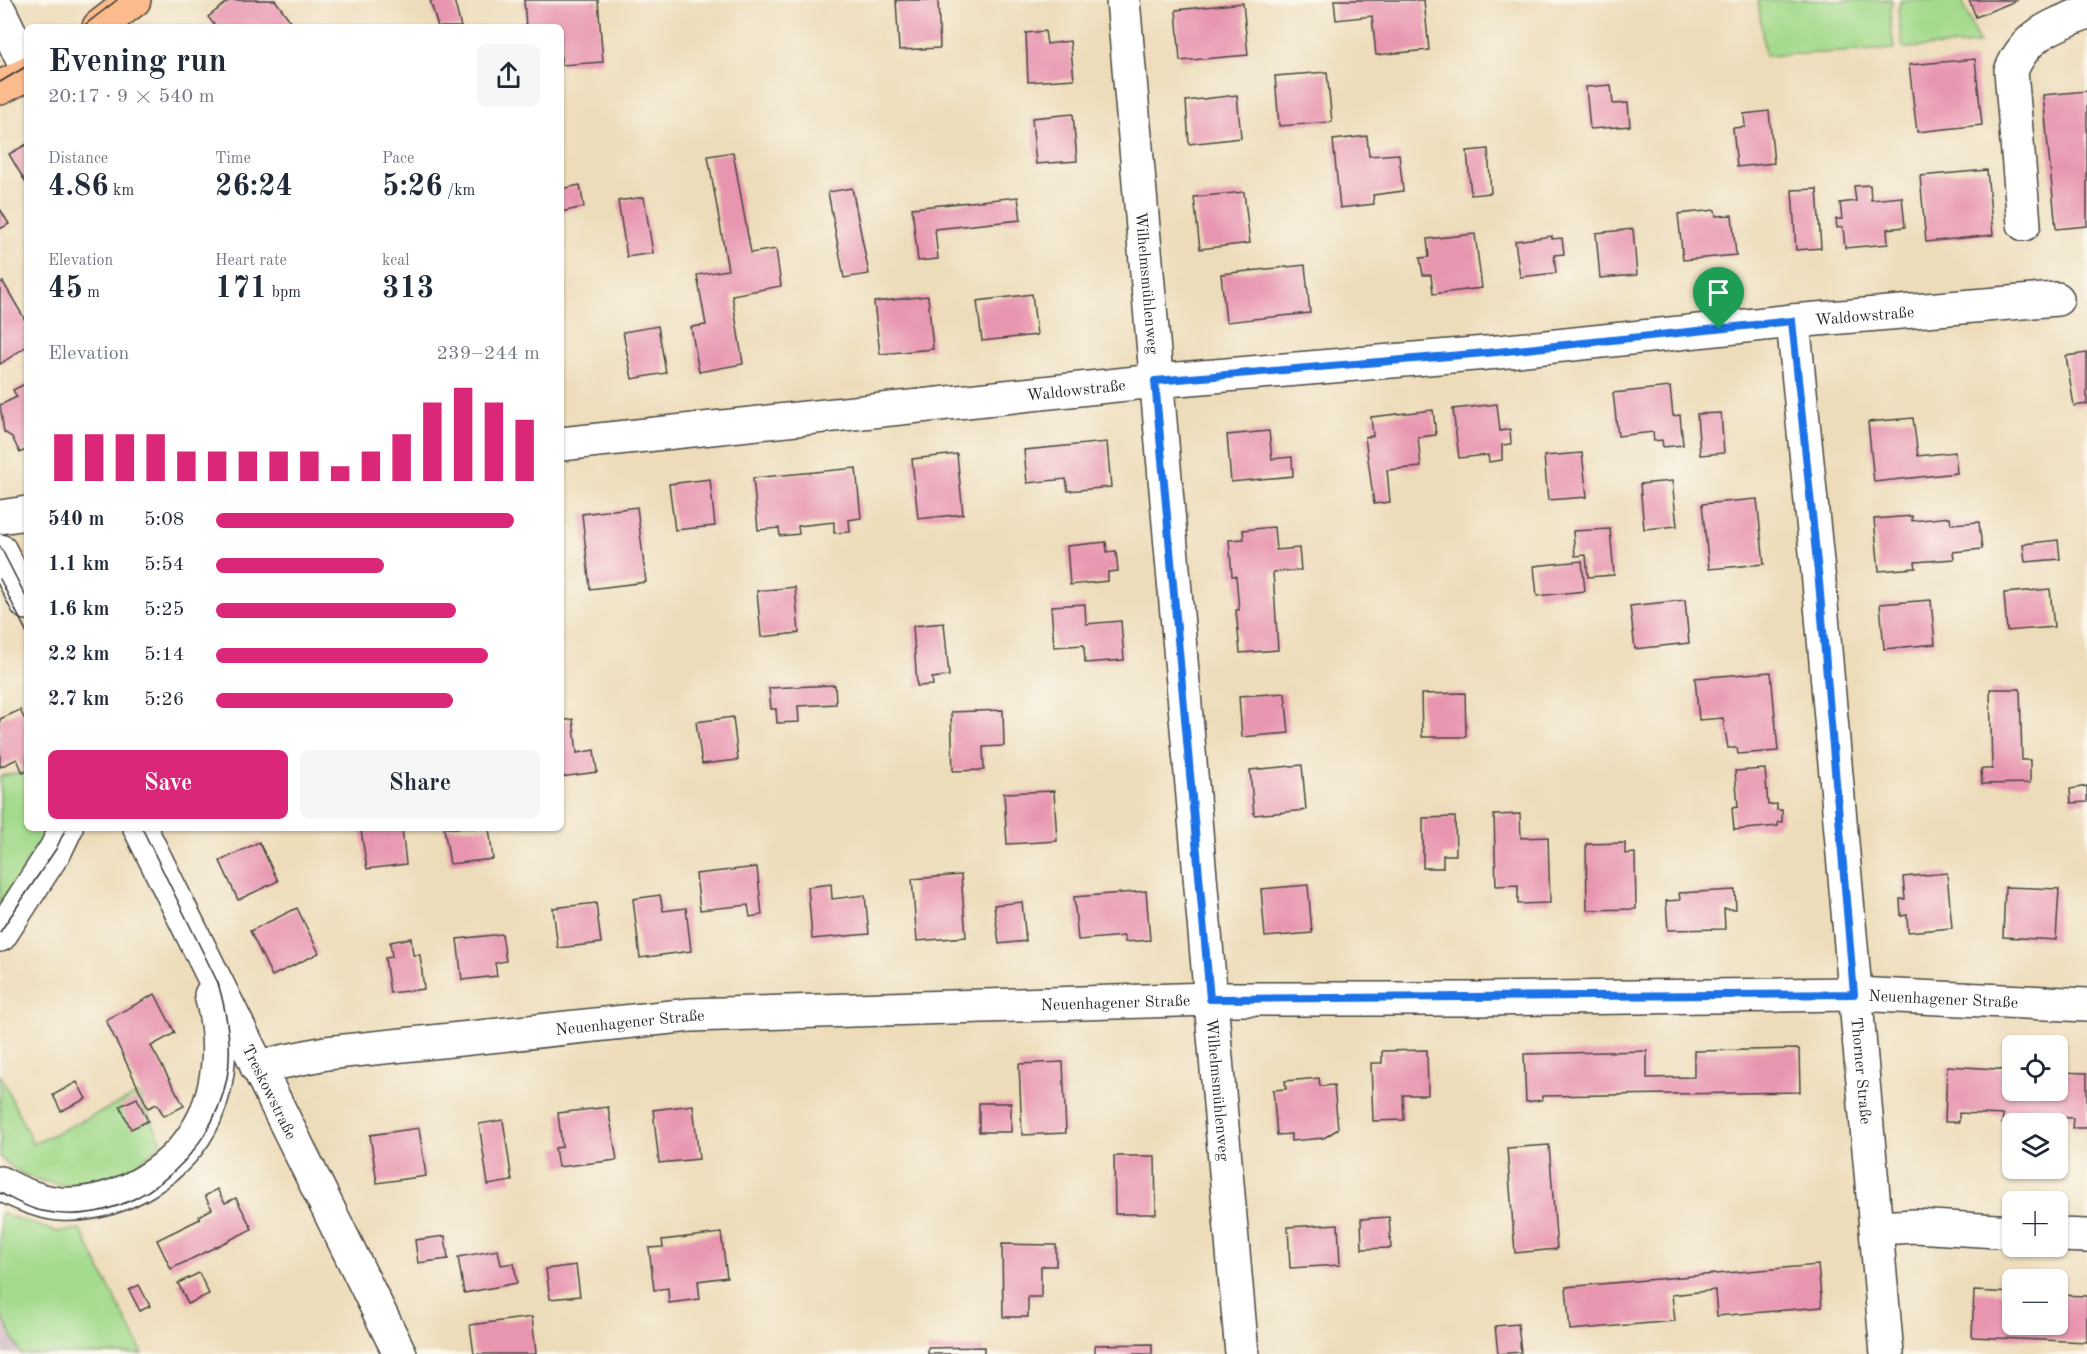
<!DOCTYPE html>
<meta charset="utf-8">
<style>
:root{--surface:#fff;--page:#f6f6f7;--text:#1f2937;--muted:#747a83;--accent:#db2777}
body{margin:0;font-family:"Old Standard TT",serif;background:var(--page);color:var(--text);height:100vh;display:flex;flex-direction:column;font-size:22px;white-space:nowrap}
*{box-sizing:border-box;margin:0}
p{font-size:20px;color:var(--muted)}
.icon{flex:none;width:33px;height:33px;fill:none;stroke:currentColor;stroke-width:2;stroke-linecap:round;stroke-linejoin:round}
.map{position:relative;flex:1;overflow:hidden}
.panel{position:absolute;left:24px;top:24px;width:540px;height:807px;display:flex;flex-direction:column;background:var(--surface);border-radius:9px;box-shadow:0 2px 4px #0004}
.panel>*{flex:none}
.controls{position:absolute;left:2002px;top:1035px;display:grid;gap:12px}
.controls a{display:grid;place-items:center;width:66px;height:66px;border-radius:9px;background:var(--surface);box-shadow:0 2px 4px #0004;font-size:30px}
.pin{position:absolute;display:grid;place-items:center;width:51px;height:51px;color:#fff;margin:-62px -26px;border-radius:50% 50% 50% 0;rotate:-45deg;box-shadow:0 0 6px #0007}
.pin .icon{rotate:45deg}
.round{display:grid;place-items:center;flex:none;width:63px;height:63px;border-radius:9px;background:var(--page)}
.head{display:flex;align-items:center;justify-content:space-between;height:102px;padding:0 24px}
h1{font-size:33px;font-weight:600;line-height:45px}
.figures{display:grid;grid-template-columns:repeat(3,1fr);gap:9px;height:102px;padding:6px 24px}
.figures div{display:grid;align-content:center}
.figures b{font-size:30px;font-weight:600}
.figures small{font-size:16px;font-weight:400}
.figures p{font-size:16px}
.chart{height:168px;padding:12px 24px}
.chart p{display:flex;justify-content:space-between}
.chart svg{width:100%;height:108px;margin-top:6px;stroke:var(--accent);stroke-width:6}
.primary-button{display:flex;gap:12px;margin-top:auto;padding:12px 24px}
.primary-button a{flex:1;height:69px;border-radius:9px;background:var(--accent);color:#fff;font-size:24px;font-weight:600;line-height:69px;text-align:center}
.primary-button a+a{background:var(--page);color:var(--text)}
ul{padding:0 24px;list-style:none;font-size:20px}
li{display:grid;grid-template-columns:96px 72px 1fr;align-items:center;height:45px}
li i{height:15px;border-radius:8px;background:var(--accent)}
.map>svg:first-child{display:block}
.industrial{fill:#d2bdc5}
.green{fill:#a3da8b;stroke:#67825b;stroke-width:1.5}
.building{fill:#e896b0}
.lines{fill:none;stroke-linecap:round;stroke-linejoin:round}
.minor-casing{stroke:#484640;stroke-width:36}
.major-casing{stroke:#484640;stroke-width:36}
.minor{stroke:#fff;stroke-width:33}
.major{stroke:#fbbb8c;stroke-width:33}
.tram{stroke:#2b2b2b;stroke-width:1.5}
.route-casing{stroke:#fff;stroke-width:12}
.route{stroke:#1a73e8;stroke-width:8}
.labels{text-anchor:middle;stroke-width:5;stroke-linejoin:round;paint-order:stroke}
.street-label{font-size:16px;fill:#2b2b2b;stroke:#fbf7ec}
</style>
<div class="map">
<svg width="2087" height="1354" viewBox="0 0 2087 1354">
<rect width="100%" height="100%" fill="#fbf7ec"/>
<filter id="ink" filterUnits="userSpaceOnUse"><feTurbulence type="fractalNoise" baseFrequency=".0167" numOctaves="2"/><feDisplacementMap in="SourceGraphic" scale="12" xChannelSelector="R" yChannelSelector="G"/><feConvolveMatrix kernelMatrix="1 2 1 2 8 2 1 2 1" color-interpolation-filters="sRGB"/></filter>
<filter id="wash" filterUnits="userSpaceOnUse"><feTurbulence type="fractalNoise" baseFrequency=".008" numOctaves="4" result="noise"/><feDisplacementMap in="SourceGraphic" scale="24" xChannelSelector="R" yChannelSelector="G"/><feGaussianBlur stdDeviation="1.35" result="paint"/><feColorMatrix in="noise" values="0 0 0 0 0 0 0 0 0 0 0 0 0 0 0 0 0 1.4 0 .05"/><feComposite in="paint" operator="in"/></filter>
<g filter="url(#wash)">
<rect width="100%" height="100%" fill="#eddcb9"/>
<polygon class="industrial" points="0,1312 21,1354 0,1354"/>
<g class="green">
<polygon points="1758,0 1892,0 1890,21 1894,49 1765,56"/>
<polygon points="1901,0 1962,0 1979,44 1903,48 1898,11"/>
<polygon points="27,772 27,828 50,828 0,907 0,776"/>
<path d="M0,1074L33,1144L138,1094L162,1142C147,1157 125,1175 105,1181C70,1191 25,1183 0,1157Z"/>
<polygon points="0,1213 58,1232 80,1229 143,1354 21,1354 0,1312"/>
</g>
<g id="blocks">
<g class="building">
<polygon points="230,0 275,0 295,27 216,27 208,17"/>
<polygon points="430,0 454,0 461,27 438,27"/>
<polygon points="524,0 598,0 603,62 561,65 561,27 526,27"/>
<polygon points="896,0 938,0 940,48 899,50"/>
<polygon points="1334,0 1424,0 1429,50 1376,55 1372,16 1336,20"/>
<polygon points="1969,0 2018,0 1976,17"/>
<polygon points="1243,3 1248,55 1180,61 1176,10"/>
<polygon points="1045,31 1047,44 1070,41 1074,79 1028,82 1026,33"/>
<polygon points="1975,59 1982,125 1917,132 1909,65"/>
<polygon points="1327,72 1332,122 1279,126 1275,76"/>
<polygon points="1611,85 1613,104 1628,103 1630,126 1590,129 1586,87"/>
<polygon points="2087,91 2087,226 2056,229 2043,95"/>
<polygon points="1237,95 1241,138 1189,144 1186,101"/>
<polygon points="1769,111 1774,163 1737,167 1733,128 1745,127 1744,114"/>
<polygon points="1073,114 1077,161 1036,164 1032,118"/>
<polygon points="1367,136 1369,156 1399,154 1403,191 1373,195 1374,204 1340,208 1333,140"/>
<polygon points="27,144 27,185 9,154"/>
<polygon points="1488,149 1491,193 1471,195 1467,151"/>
<polygon points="733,152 751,253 776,249 781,286 732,295 743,364 699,372 691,327 706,325 697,275 728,270 708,156"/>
<polygon points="1987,170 1993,235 1926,242 1920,176"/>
<polygon points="580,185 584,207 561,212 561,189"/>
<polygon points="1870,185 1871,200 1902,197 1905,227 1887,229 1888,244 1845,248 1843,227 1837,228 1836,219 1842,219 1840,203 1856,201 1854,186"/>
<polygon points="852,188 869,274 844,278 828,192"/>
<polygon points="1817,189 1821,248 1796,250 1792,190"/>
<polygon points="1244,192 1250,243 1200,249 1194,197"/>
<polygon points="644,197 653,253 627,257 618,201"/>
<polygon points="1018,197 1021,220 935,229 938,259 918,261 912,208"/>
<polygon points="0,209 9,224 0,229"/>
<polygon points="1715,210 1716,216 1732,215 1736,255 1683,260 1678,214"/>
<polygon points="1633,229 1637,275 1600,278 1596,233"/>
<polygon points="1475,234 1482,288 1433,294 1431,275 1423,275 1420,258 1429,257 1427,239"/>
<polygon points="1552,236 1552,239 1562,238 1564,254 1554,255 1556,273 1520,277 1515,241"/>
<polygon points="1305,265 1310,313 1226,322 1221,274"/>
<polygon points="3,282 27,323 24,325 27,346 0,364 0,283"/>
<polygon points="1032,294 1037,335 982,341 977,301"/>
<polygon points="928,296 933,349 880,354 874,302"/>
<polygon points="658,326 666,373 632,379 623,332"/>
<polygon points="2087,353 2087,404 2074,406 2066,356"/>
<polygon points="27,383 27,449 20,453 12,437 4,432 0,405 17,397 13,390"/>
<polygon points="1670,387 1673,416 1680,415 1683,445 1663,447 1662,440 1654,441 1653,432 1618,436 1613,393"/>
<polygon points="1497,404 1500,431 1510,429 1511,444 1502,445 1502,460 1489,462 1488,455 1459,458 1453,409"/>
<polygon points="1433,410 1436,435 1418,437 1421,467 1387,470 1390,502 1374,504 1365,437 1373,436 1371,417"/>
<polygon points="1721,413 1724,453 1700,455 1697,414"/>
<polygon points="1913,418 1918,456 1955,452 1957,473 1874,482 1868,422"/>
<polygon points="1269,431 1272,459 1292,457 1293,476 1231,482 1227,435"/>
<polygon points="1107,442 1111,487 1068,491 1066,479 1027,483 1024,450"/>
<polygon points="1582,453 1587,497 1548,500 1544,456"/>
<polygon points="957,454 963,514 918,519 912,459"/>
<polygon points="856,468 861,518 849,520 850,532 834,533 834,522 798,526 799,534 780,536 779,528 758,530 753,478"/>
<polygon points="710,479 715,526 675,530 669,484"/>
<polygon points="1672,481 1677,526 1644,529 1640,484"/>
<polygon points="1757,499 1764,564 1709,569 1702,504"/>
<polygon points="637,507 646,582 590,589 582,514"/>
<polygon points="1912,516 1912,521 1950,517 1951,524 1979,522 1982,549 1953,552 1954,559 1915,562 1916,568 1879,571 1874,519"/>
<polygon points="1274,527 1276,550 1299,548 1301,570 1273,572 1278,650 1240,653 1236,610 1239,610 1236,576 1232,576 1229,540 1244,539 1243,530"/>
<polygon points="1610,529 1614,575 1588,577 1586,555 1575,556 1573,531"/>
<polygon points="2058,540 2060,559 2025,562 2023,544"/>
<polygon points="1106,542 1107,552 1116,551 1118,571 1108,572 1108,581 1070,585 1067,546"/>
<polygon points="1582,561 1585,591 1537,596 1534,566"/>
<polygon points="795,587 799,633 761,637 757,591"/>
<polygon points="2050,589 2054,627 2007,631 2004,593"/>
<polygon points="1685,600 1689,643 1635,649 1630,606"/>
<polygon points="1931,600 1935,644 1884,649 1880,604"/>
<polygon points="1085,604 1086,624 1121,621 1124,660 1085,663 1084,645 1054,647 1051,606"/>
<polygon points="944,623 949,676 932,678 933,685 917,686 913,626"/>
<polygon points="1771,672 1778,751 1738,754 1737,748 1728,748 1723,718 1699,720 1695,678"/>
<polygon points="835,685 836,704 798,706 799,722 777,723 776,709 771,709 769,688"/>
<polygon points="1990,689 2020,689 2022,760 2030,760 2030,783 1982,784 1981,769 1992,769"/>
<polygon points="1285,693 1289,733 1242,737 1239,696"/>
<polygon points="1465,693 1466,737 1422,737 1421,694"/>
<polygon points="20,710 27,724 27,771 23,773 17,759 0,767 0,719"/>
<polygon points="1003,710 1004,746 983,747 984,770 953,771 951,712"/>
<polygon points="733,717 738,760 702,764 696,722"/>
<polygon points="573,719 577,753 594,750 597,772 561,777 561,721"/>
<polygon points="1302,765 1306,810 1254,815 1250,770"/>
<polygon points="1765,769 1768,805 1777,804 1777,810 1782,810 1782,822 1778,822 1778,826 1734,830 1732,808 1738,807 1735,771"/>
<polygon points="2087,786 2087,802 2071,803 2070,789"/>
<polygon points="1054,791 1057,841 1007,844 1004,793"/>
<polygon points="1520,814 1521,838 1548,837 1550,903 1518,904 1518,885 1496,886 1494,815"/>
<polygon points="1455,817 1456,855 1443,855 1443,868 1423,868 1423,818"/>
<polygon points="382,828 402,828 406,864 367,869 361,830"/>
<polygon points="444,828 489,828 493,859 450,864"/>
<polygon points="259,842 278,881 238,900 220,861"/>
<polygon points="1625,843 1625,854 1635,853 1636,909 1587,910 1586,844"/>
<polygon points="757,867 762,915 750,917 748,905 700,910 696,874"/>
<polygon points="1947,873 1952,928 1908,932 1907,915 1901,916 1900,899 1905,899 1903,877"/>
<polygon points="961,875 966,937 917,941 912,879"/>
<polygon points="831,884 832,899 865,895 869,934 812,939 808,887"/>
<polygon points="1308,885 1312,933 1265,937 1261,889"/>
<polygon points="2005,887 2059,889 2056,940 2003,937"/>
<polygon points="1735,890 1736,909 1724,909 1725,929 1668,930 1666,901 1680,900 1679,893"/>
<polygon points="1146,891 1150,940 1125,942 1124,936 1078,940 1074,897"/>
<polygon points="660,895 663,911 686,908 691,951 640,958 633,899"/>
<polygon points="1022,902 1026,941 999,944 994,905"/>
<polygon points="596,903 601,943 558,948 553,908"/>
<polygon points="297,908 319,953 272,976 250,931"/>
<polygon points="502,934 506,961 495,963 497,976 462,980 457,939"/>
<polygon points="411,938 413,955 420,955 424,989 390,993 385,958 392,957 390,942"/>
<polygon points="155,994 175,1033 151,1046 184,1106 164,1116 157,1104 148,1108 106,1020"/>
<polygon points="1799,1049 1800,1092 1542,1096 1542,1100 1526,1102 1524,1054 1647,1051 1647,1078 1694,1077 1694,1051"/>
<polygon points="1427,1050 1428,1095 1403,1095 1404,1120 1373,1121 1371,1063 1382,1063 1382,1051"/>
<polygon points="1063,1062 1066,1133 1022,1135 1019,1064"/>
<polygon points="1947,1066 2013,1070 2013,1090 2058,1090 2058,1072 2087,1073 2087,1128 2072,1128 2073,1118 2029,1116 2029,1124 2002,1124 2003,1115 1959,1113 1959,1122 1945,1122"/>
<polygon points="1319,1078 1320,1086 1334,1085 1338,1129 1324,1138 1291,1141 1291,1134 1277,1135 1273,1090 1286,1089 1285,1081"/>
<polygon points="77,1082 86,1099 61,1111 53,1095"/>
<polygon points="137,1098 148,1121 131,1129 120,1106"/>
<rect x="979" y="1103" width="32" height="29"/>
<polygon points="693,1105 699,1159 659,1163 653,1110"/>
<polygon points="608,1107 617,1160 558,1167 555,1148 562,1147 558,1113"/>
<polygon points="503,1120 512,1181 488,1185 479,1124"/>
<polygon points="419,1128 426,1176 377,1183 370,1135"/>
<polygon points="1549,1145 1557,1249 1515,1253 1507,1148"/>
<polygon points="1114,1156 1155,1156 1156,1214 1115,1214"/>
<polygon points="217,1189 225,1203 236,1198 252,1229 171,1269 157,1240 200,1219 199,1216 212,1209 205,1196"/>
<polygon points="1389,1217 1391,1248 1362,1249 1361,1219"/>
<polygon points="1338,1224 1340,1265 1290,1268 1288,1227"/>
<polygon points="721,1233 727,1277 698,1281 700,1299 669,1303 668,1288 654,1290 649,1248 663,1247 662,1240"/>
<polygon points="445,1236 448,1259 418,1263 415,1240"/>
<polygon points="1002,1244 1056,1245 1056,1266 1041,1266 1041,1297 1028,1297 1028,1317 1003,1317"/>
<polygon points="498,1250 501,1265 514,1263 517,1283 464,1293 458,1257"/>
<polygon points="576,1265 580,1296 550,1299 546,1269"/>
<polygon points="1818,1265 1822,1307 1717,1316 1715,1290 1672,1295 1675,1321 1570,1330 1566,1287"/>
<polygon points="199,1273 209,1294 188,1304 178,1283"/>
<polygon points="139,1285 150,1306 140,1311 129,1290"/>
<polygon points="1974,1291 2013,1293 2013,1324 2058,1324 2058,1295 2087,1296 2087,1342 1972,1337"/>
<polygon points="532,1317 536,1354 474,1354 470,1325"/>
<polygon points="1518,1324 1521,1352 1498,1354 1495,1326"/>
<polygon points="1152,1344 1152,1354 1095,1354 1095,1345"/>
<polygon points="984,1347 984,1354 928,1354 928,1348"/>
</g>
</g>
</g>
<g filter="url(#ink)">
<use href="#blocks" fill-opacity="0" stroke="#484640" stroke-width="1.5"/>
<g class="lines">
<g class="minor-casing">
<g id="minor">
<path id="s1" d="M1123,0L1242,1354"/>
<polyline points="0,12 27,69"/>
<path d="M2024,224L2011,71C2026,34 2052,26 2087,12"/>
<path id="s2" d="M1793,321L1819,582L1887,1354"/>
<path id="s3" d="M561,444L1155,381L1498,352L1793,321L2057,299"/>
<polyline points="0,517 27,513"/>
<polyline points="0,551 27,603"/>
<path id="s4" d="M140,828L400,1354"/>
<polyline points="0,935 56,849 66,828"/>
<path id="s5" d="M257,1067L326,1053L691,1015L1210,999H1478L1854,994L2087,1005"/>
<path d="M0,1183C18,1193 39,1202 60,1204C119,1207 181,1169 205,1116C222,1077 222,1034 211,995"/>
<polyline points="1876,1228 1915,1226 2013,1232"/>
<polyline points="2058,1235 2087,1236"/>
</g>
</g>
<g class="major-casing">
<g id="major">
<polyline points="99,27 134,0"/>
<polyline points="0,88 27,74"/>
</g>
</g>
<use href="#minor" class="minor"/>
<use href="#major" class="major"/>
<g class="tram">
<polyline points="82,27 117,0"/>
<polyline points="0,82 27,66"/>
<polyline points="0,546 27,599"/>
<polyline points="0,579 27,633"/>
<polyline points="0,932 56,849 66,828"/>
<path d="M0,1193C14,1200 27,1208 42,1211C128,1230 211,1160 227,1078C233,1047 227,1014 218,983L142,828"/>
</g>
</g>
</g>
<g class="lines" filter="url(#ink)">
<g class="route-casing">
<polygon id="route" points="1792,321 1819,582 1854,994 1210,999 1155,381 1497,352"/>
</g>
<use href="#route" class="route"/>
</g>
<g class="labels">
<g class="street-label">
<text dy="6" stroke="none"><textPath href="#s1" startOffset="284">Wilhelmsmühlenweg</textPath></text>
<text dy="6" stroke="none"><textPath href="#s3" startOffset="1310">Waldowstraße</textPath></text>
<text dy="6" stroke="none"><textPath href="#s3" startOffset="518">Waldowstraße</textPath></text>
<text dy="6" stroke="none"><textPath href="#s5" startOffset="1690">Neuenhagener Straße</textPath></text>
<text dy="6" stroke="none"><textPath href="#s5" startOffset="862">Neuenhagener Straße</textPath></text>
<text dy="6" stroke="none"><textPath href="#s5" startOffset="376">Neuenhagener Straße</textPath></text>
<text dy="6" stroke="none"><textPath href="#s2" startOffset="753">Thorner Straße</textPath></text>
<text dy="6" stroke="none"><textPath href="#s1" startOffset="1094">Wilhelmsmühlenweg</textPath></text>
<text dy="6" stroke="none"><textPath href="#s4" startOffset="294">Treskowstraße</textPath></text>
</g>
</g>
</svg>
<div class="controls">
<a><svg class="icon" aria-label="locate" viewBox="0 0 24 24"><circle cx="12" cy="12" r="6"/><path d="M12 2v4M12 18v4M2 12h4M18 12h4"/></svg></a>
<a><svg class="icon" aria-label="layers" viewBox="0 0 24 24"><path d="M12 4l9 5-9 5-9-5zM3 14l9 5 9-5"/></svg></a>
<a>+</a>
<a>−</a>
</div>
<div class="pin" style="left:1719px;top:329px;background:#1e9e55"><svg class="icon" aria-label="arrive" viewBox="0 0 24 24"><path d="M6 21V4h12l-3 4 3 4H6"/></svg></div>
<section class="panel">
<div class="head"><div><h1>Evening run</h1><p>20:17 · 9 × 540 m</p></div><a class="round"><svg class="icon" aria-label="share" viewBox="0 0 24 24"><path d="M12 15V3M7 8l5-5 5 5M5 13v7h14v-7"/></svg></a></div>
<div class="figures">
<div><p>Distance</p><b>4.86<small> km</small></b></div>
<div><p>Time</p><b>26:24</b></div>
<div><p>Pace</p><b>5:26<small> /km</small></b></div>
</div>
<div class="figures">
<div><p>Elevation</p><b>45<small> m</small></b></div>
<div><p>Heart rate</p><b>171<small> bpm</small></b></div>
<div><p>kcal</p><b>313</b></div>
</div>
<div class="chart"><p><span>Elevation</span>239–244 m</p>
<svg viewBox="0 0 160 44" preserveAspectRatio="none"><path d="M5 44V25M15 44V25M25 44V25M35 44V25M45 44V32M55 44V32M65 44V32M75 44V32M85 44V32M95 44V38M105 44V32M115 44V25M125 44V12M135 44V6M145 44V12M155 44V19"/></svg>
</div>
<ul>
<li><b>540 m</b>5:08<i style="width:92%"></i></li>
<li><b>1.1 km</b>5:54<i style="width:52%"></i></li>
<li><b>1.6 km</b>5:25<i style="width:74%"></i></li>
<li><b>2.2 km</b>5:14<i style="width:84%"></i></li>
<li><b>2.7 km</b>5:26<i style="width:73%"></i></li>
</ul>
<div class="primary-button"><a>Save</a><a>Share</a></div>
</section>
</div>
